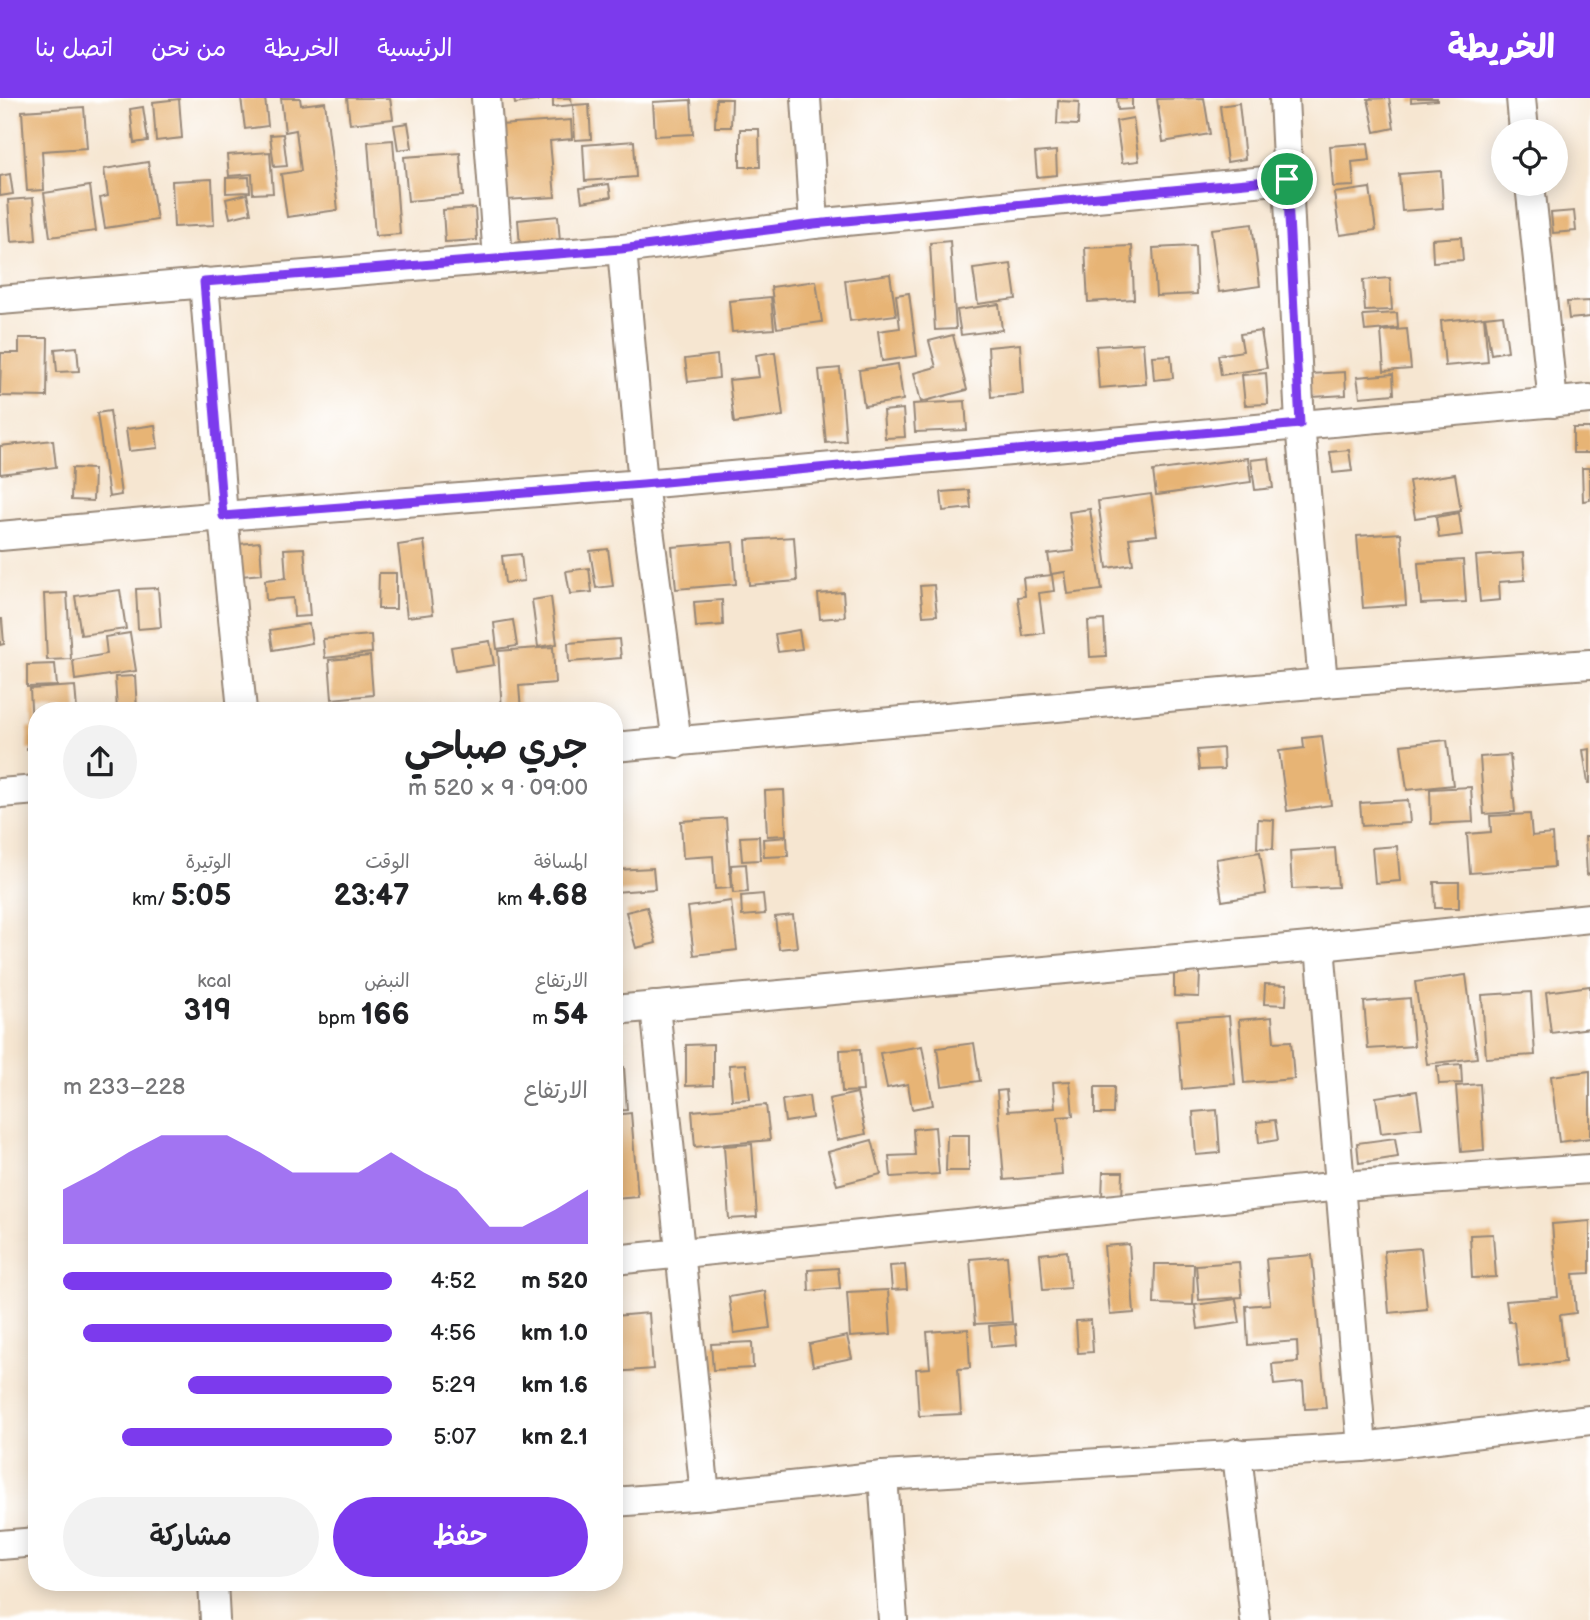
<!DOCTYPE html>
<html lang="ar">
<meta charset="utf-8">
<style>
:root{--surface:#fff;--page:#f2f2f2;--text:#202124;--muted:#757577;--accent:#7c3aed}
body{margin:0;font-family:"Balsamiq Sans","Playpen Sans Arabic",sans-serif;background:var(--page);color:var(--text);direction:rtl;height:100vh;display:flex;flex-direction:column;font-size:26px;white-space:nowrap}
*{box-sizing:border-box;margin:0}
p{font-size:23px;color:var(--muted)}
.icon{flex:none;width:38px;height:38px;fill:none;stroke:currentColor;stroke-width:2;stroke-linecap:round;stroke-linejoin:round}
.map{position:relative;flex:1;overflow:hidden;direction:ltr}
.sheet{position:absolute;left:28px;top:604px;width:595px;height:889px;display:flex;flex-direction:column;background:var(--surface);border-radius:28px;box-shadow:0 4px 18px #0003;direction:rtl}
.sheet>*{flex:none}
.fabs{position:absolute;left:1491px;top:21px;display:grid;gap:14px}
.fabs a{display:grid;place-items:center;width:77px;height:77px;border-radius:50%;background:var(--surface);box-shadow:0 4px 18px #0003;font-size:35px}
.pin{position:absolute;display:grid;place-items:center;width:60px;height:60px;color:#fff;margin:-30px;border:4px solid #fff;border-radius:50%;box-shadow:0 2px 7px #0007}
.round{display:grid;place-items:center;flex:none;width:74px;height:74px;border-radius:37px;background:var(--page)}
.overview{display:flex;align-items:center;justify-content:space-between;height:119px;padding:0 35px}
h1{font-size:38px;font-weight:600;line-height:52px}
.figures{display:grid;grid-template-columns:repeat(3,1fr);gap:10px;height:119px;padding:7px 35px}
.figures div{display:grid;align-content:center}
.figures b{font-size:30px;font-weight:600}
.figures small{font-size:19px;font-weight:400}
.figures p{font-size:19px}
.chart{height:196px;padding:14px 35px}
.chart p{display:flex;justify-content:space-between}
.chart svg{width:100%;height:126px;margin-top:7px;fill:var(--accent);opacity:.7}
.primary-button{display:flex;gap:14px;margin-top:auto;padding:14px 35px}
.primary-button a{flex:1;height:80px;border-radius:42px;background:var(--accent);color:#fff;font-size:28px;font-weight:600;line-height:80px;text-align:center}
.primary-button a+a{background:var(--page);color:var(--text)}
ul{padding:0 35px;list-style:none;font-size:23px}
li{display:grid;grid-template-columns:112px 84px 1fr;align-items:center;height:52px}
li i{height:18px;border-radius:9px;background:var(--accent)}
header{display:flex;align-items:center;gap:42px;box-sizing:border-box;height:98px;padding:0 35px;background:var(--accent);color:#fff}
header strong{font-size:33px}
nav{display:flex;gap:38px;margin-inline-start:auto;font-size:24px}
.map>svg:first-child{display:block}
.building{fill:#e7b475}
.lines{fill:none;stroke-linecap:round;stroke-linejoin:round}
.minor-casing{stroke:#988878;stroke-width:32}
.minor{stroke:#fff;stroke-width:28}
.route-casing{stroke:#fff;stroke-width:14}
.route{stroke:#7c3aed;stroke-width:9}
</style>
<header>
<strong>الخريطة</strong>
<nav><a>الرئيسية</a><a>الخريطة</a><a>من نحن</a><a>اتصل بنا</a></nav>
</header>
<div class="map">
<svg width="1590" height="1522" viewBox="0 0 1590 1522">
<rect width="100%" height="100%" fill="#fff"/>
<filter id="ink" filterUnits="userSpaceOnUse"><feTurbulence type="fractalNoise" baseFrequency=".0143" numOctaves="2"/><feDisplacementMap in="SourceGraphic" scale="14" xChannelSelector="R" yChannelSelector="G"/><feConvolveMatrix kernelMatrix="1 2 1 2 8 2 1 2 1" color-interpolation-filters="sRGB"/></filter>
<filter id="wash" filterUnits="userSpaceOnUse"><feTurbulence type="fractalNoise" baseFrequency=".00686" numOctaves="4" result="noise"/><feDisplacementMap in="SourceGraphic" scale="28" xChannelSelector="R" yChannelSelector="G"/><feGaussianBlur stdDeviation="1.57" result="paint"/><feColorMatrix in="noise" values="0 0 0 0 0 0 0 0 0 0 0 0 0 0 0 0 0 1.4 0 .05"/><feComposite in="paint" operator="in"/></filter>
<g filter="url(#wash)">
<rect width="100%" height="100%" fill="#f6e6d1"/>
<g id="blocks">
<g class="building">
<polygon points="241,0 265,0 268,28 245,31"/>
<polygon points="281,0 300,0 301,7 325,4 338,112 287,119 281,76 301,73 296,32 285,34"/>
<polygon points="347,0 390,0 393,21 350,26"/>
<polygon points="514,0 536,0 537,3 515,6"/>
<polygon points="553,0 571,0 572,7 553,9"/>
<polygon points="1117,0 1132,0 1132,11 1118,12"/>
<polygon points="1204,0 1210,36 1163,44 1157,1"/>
<polygon points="1389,0 1394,30 1375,34 1368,1"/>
<polygon points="1411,0 1437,0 1437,2 1411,4"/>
<polygon points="179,1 182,40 156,43 153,4"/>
<polygon points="716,1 732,1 731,29 715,29"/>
<polygon points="691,2 693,36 655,38 653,4"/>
<polygon points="1058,3 1079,4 1078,27 1057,26"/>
<polygon points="1239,5 1245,61 1227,64 1220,8"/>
<polygon points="589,6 591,41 575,42 573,7"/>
<polygon points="84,9 87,50 42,53 44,92 27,93 22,13"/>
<polygon points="143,9 148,43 134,45 130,11"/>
<polygon points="1133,20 1139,63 1122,65 1116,23"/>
<polygon points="571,22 572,41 550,43 555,99 506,102 500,27"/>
<polygon points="408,25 412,50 398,52 394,27"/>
<polygon points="740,31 759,31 760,69 740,69"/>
<polygon points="283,36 287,68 274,69 270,37"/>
<polygon points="393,42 400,136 375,138 368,44"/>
<polygon points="634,43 636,79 585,83 583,47"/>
<polygon points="1368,45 1370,62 1352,64 1354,88 1333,89 1330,48"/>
<polygon points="1056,53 1057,77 1037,79 1035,55"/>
<polygon points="270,54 273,95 253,96 252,76 229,78 227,57"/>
<polygon points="460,55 463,98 408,103 404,59"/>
<polygon points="148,64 157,122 105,130 100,100 108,98 104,71"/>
<polygon points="1441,73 1443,110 1402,113 1399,76"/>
<polygon points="10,76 13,96 0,98 0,78"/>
<polygon points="249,79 250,94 226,95 226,80"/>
<polygon points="212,81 214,127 174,129 172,83"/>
<polygon points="609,86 611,99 582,104 580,90"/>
<polygon points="90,88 96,133 50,139 44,95"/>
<polygon points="1370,90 1376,132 1340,137 1334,95"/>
<polygon points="247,96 251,115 230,120 226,101"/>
<polygon points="33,100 36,142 11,144 8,102"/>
<polygon points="475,110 477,142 445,144 443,112"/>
<polygon points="1574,113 1576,133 1553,135 1551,115"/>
<polygon points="558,118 560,144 520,148 518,122"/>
<polygon points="1252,126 1260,188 1219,194 1211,131"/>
<polygon points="1461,139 1463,162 1433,164 1432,141"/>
<polygon points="950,143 956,231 935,232 930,145"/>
<polygon points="1132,148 1134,201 1088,204 1085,150"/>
<polygon points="1195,148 1197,196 1156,198 1153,150"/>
<polygon points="1011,166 1016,201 978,206 973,171"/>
<polygon points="890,176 896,217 850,223 845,182"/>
<polygon points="1390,180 1392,212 1365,213 1363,182"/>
<polygon points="816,183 822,224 777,230 771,189"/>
<polygon points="909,195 917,258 882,263 878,233 900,230 896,197"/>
<polygon points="771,199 774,231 732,234 729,203"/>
<polygon points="1590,203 1590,219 1569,221 1567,204"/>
<polygon points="999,206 1002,232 961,237 957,212"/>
<polygon points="1397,215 1398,230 1365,233 1363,217"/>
<polygon points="1503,217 1508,253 1491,256 1485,219"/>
<polygon points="1484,219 1488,264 1445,268 1441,223"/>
<polygon points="1407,231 1411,271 1384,273 1381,233"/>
<polygon points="1261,233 1267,270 1221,277 1218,257 1243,253 1240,236"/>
<polygon points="953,237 967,292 921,304 914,275 936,269 929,243"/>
<polygon points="19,240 48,240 47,299 0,298 1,255 19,255"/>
<polygon points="1143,245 1146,286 1099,290 1096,248"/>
<polygon points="1020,246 1023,296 991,299 988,249"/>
<polygon points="77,249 79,273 57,274 55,251"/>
<polygon points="775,254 783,318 734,325 729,282 759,279 756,257"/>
<polygon points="717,257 719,280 688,284 685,261"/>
<polygon points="1171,257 1173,280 1154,282 1152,258"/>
<polygon points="898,266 903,302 864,308 859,272"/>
<polygon points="840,270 846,343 826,345 819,272"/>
<polygon points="1345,274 1346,297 1312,299 1310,276"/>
<polygon points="1266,275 1268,306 1245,307 1242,277"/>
<polygon points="1393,276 1394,296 1360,299 1357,279"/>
<polygon points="965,303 967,332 915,334 913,306"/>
<polygon points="903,311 905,339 885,340 883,313"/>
<polygon points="110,313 121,397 109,399 97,315"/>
<polygon points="155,327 158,350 129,353 126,331"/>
<rect x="1573" y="330" width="17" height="25"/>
<polygon points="53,342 56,369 0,376 0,348"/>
<polygon points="1349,352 1352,373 1333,375 1330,354"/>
<polygon points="1248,360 1251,384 1156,397 1153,373"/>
<polygon points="1269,360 1273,390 1255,392 1251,362"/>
<polygon points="72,370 94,371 93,403 71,402"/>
<polygon points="1582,370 1590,370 1590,402 1583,403"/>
<polygon points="1455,376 1461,413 1415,420 1409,383"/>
<polygon points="969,392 971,410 943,413 941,394"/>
<polygon points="1151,396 1157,437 1129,440 1133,466 1107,470 1098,403"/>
<polygon points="1090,411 1102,492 1068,496 1065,474 1051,476 1048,456 1074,453 1069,414"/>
<polygon points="1459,415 1462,437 1439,440 1436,419"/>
<polygon points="1401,435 1406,507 1363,510 1357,438"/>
<polygon points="794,439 797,483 749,487 746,442"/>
<polygon points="424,443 433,516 407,519 398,447"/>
<polygon points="260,444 262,476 241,478 239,446"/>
<polygon points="733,444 736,486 676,491 672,449"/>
<polygon points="304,450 310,518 294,519 293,500 266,502 265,482 286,480 284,451"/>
<polygon points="608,451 613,488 596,490 590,453"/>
<polygon points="1523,455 1525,482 1499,484 1500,502 1480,504 1476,458"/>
<polygon points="521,456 524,483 505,485 502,458"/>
<polygon points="1463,462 1466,504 1421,506 1418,465"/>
<polygon points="589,470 592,494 570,496 566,473"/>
<polygon points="379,475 396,475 396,511 378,511"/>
<polygon points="1052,477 1054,493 1039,495 1044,535 1023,538 1018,499 1025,498 1023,480"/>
<polygon points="934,487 937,517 923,518 920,488"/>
<polygon points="158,490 161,529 138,531 136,491"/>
<polygon points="120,492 126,531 81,537 75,498"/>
<polygon points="843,494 845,519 820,521 818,496"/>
<polygon points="67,495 71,561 47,562 44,496"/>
<polygon points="551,499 557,546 538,549 532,502"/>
<polygon points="722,502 723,527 696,529 694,504"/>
<polygon points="0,521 2,521 4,546 0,547"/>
<polygon points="513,522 517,548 497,551 494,525"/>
<polygon points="1104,522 1106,558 1090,559 1088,523"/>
<polygon points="309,526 312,545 273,552 270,532"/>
<polygon points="799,532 802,551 778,554 775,536"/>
<polygon points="130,535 136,573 75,582 73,562 107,556 105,539"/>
<polygon points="371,537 372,555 325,560 323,541"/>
<polygon points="619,541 621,560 569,564 568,545"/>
<polygon points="490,543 494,567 455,573 451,549"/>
<polygon points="553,549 555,585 519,588 521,612 502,612 498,553"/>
<polygon points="370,558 373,597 332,601 329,562"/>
<polygon points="55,566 57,588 27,589 27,567"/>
<polygon points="135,578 137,612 117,612 115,579"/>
<polygon points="75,588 77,612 37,612 37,628 32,628 30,591"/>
<polygon points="28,629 37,630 37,651 27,651"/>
<polygon points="1322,638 1331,707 1287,713 1279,653 1304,650 1303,640"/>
<polygon points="1447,642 1453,687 1407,692 1401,647"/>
<polygon points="1223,650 1224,671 1199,672 1197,652"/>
<polygon points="1590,651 1590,685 1588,685 1583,652"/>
<polygon points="1510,657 1515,714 1484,716 1480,659"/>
<polygon points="1471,689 1473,724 1431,726 1430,691"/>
<polygon points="784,692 786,737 767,738 765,693"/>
<polygon points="1408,702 1410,725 1362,728 1360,705"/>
<polygon points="1530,716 1532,738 1552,736 1554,769 1470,775 1467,736 1491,734 1490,718"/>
<polygon points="726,720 731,790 715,791 713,758 683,760 681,723"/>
<polygon points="1258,721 1274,722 1273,751 1257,750"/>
<polygon points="759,738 760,762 742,763 740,739"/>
<polygon points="787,739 788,758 764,759 763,741"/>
<polygon points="1585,739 1590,739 1590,776 1587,777"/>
<polygon points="1397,748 1400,783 1375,785 1372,750"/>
<polygon points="1335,750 1338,789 1292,791 1290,753"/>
<polygon points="1260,754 1266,796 1222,803 1216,761"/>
<polygon points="746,766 748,794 733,795 731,767"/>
<polygon points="653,770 655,791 614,794 614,772"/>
<polygon points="1434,784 1459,784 1459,810 1435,810"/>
<polygon points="763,796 765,816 742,818 741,798"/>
<polygon points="731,803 737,852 694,857 688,809"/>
<polygon points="647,809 656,845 636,850 626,814"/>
<polygon points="793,817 797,849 779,851 775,819"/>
<polygon points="1174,873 1200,874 1199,899 1174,898"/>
<polygon points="1466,877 1477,960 1427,966 1415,884"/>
<polygon points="1265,886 1287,887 1286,907 1264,906"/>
<polygon points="1590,888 1590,930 1551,935 1546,894"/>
<polygon points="1531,894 1535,957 1486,960 1482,897"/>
<polygon points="1410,900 1414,948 1368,951 1364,904"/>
<polygon points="1229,918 1235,986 1182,991 1177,922"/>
<polygon points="1272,919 1274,944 1291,943 1294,981 1244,985 1239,922"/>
<polygon points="974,945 980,983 942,988 937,950"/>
<polygon points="713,946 713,987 686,988 686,947"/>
<polygon points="922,948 933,1007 912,1011 908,986 887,990 880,955"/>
<polygon points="860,951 863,993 842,994 840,952"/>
<polygon points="746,966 750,1001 732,1002 729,967"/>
<polygon points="1461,966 1462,985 1439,986 1437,968"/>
<polygon points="624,969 627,1012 614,1013 614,970"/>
<polygon points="1590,973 1590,1040 1559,1044 1551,978"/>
<polygon points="1070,983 1073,1018 1058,1019 1062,1077 1004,1082 997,993 1006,992 1008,1013 1055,1010 1053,984"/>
<polygon points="1480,986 1484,1052 1461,1054 1456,988"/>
<polygon points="1095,989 1114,989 1113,1016 1095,1016"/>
<polygon points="1417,993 1422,1030 1381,1035 1376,999"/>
<polygon points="857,995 866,1036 837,1042 829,1001"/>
<polygon points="809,998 812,1020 785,1024 782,1002"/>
<polygon points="766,1007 770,1042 695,1049 692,1013"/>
<polygon points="1217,1012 1220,1055 1196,1057 1193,1014"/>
<polygon points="631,1015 638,1099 614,1101 614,1017"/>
<polygon points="1275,1022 1278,1042 1259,1045 1257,1024"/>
<polygon points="935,1029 939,1076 891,1079 889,1058 915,1057 913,1031"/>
<polygon points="947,1037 969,1037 969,1073 946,1073"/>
<polygon points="1395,1040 1398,1059 1359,1065 1357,1045"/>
<polygon points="872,1042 881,1076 837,1087 828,1054"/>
<polygon points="752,1046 757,1119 729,1121 724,1048"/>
<polygon points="1103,1074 1123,1074 1122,1101 1102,1100"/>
<polygon points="1590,1123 1590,1175 1573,1176 1576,1215 1560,1217 1565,1264 1519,1269 1514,1224 1509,1224 1506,1203 1558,1199 1552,1126"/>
<polygon points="1493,1136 1496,1179 1472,1180 1470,1137"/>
<polygon points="1129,1146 1134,1215 1110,1217 1104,1148"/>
<polygon points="1421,1150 1427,1211 1389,1215 1384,1153"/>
<polygon points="1067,1153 1070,1190 1043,1192 1040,1156"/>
<polygon points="1312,1157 1326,1310 1305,1311 1303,1284 1274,1287 1272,1266 1298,1264 1297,1243 1248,1247 1246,1208 1270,1206 1266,1161"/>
<polygon points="1007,1158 1012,1224 975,1226 970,1161"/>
<polygon points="1239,1164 1242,1199 1199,1202 1196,1167"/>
<polygon points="1155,1166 1194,1166 1193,1207 1154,1206"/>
<polygon points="905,1167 907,1191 892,1192 890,1168"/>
<polygon points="838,1170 840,1190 809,1193 808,1172"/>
<polygon points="888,1192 891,1236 850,1239 847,1194"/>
<polygon points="765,1193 770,1230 734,1235 729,1199"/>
<polygon points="1236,1201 1240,1225 1198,1231 1195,1207"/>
<polygon points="649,1215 653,1271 614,1274 614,1218"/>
<polygon points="1091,1222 1093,1254 1078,1255 1076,1223"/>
<polygon points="1015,1226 1017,1247 991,1249 989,1228"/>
<polygon points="968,1231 970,1270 958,1271 961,1316 919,1318 916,1271 930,1270 927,1234"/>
<polygon points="847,1238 852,1260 813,1268 809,1246"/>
<polygon points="752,1244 753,1270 713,1272 711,1246"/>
</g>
</g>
</g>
<g filter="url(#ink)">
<use href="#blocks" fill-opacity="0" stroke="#988878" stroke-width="2"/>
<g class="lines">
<g class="minor-casing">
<g id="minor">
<polyline points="486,0 498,161"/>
<polyline points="806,0 814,126"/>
<polyline points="1284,0 1300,326 1323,585"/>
<polyline points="1521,0 1524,33"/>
<polyline points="1530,86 1553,305"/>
<polyline points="622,151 643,386 677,645"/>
<polyline points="204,184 223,418 242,612"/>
<polyline points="0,202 622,151 814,126 1287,81"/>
<polyline points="0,438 223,418 643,386 1590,301"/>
<polyline points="614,649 1323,585 1590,566"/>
<polyline points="0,695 37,692"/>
<polyline points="1320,848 1362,1349"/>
<polyline points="655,908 705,1397"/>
<polyline points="614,912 1320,848 1590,820"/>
<polyline points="614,1162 1341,1088 1590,1071"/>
<polyline points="1237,1355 1255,1522"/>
<polyline points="883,1378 893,1522"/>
<polyline points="614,1404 705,1397 883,1378 1362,1349 1590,1322"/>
<polyline points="0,1447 37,1444"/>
<polyline points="213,1484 215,1522"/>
</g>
</g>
<use href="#minor" class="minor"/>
</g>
</g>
<g class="lines" filter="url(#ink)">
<g class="route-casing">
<polygon id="route" points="1287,81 1300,326 643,386 223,418 204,184 621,151 814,126"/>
</g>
<use href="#route" class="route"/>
</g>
</svg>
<div class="fabs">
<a><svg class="icon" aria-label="locate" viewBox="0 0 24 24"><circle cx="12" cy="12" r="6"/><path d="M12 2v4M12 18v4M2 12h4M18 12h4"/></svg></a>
</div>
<div class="pin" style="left:1287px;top:81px;background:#1e9e55"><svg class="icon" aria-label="arrive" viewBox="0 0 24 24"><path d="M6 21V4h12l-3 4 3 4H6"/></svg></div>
<section class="sheet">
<div class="overview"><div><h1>جري صباحي</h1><p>09:00 · 9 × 520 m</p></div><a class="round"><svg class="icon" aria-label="share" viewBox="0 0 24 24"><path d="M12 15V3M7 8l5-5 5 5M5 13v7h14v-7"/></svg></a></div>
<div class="figures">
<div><p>المسافة</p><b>4.68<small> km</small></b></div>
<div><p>الوقت</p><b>23:47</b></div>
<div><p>الوتيرة</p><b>5:05<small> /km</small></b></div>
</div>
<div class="figures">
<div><p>الارتفاع</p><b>54<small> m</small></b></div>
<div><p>النبض</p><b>166<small> bpm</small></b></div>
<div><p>kcal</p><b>319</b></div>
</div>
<div class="chart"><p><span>الارتفاع</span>228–233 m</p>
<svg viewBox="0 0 160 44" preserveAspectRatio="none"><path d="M0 44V25L10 19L20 12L30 6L40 6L50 6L60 12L70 19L80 19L90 19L100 12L110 19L120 25L130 38L140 38L150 32L160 25V44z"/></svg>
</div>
<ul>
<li><b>520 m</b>4:52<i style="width:100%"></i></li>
<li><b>1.0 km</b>4:56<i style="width:94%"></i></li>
<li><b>1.6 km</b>5:29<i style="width:62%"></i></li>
<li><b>2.1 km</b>5:07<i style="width:82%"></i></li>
</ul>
<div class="primary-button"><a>حفظ</a><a>مشاركة</a></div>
</section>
</div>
